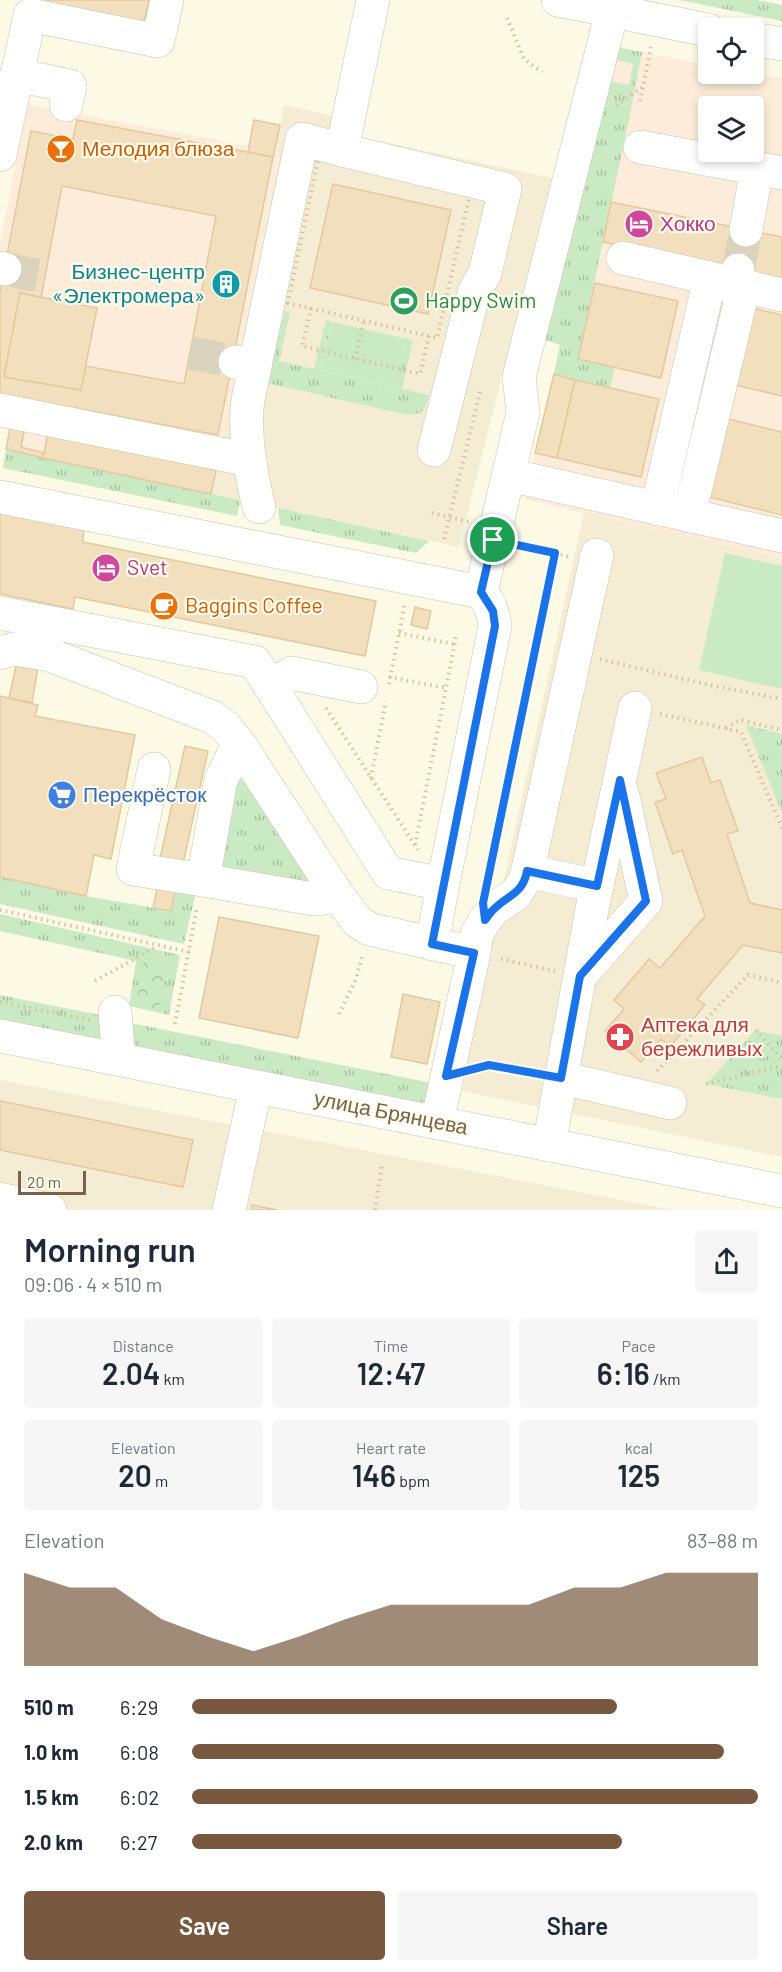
<!DOCTYPE html>
<meta charset="utf-8">
<style>
:root{--surface:#fff;--page:#f6f6f7;--text:#1f2937;--muted:#747a83;--accent:#785940}
body{margin:0;font-family:Barlow,sans-serif;background:var(--page);color:var(--text);height:100vh;display:flex;flex-direction:column;font-size:22px;white-space:nowrap}
*{box-sizing:border-box;margin:0}
p{font-size:20px;color:var(--muted)}
.icon{flex:none;width:33px;height:33px;fill:none;stroke:currentColor;stroke-width:2;stroke-linecap:round;stroke-linejoin:round}
.map{position:relative;height:1210px;overflow:hidden}
.details{display:flex;flex-direction:column;background:var(--surface);flex:1}
.details>*{flex:none}
.controls{position:absolute;left:698px;top:18px;display:grid;gap:12px}
.controls a{display:grid;place-items:center;width:66px;height:66px;border-radius:6px;background:var(--surface);box-shadow:0 3px 9px #0003;font-size:30px}
.scale{position:absolute;left:18px;bottom:15px;width:68px;box-sizing:border-box;padding-left:6px;border:3px solid #75644b;border-top:0;font-size:16px;line-height:21px;white-space:nowrap;color:#75644b;-webkit-text-stroke:4px #fffcec;paint-order:stroke}
.pin{position:absolute;display:grid;place-items:center;width:51px;height:51px;color:#fff;margin:-26px;border:3px solid #fff;border-radius:50%;box-shadow:0 2px 6px #0007}
.round{display:grid;place-items:center;flex:none;width:63px;height:63px;border-radius:6px;background:var(--page)}
.overview{display:flex;align-items:center;justify-content:space-between;height:102px;padding:0 24px}
h1{font-size:33px;font-weight:600;line-height:45px}
.stats{display:grid;grid-template-columns:repeat(3,1fr);gap:9px;height:102px;padding:6px 24px}
.stats div{display:grid;align-content:center;border-radius:6px;background:var(--page);text-align:center}
.stats b{font-size:30px;font-weight:600}
.stats small{font-size:16px;font-weight:400}
.stats p{font-size:16px}
.chart{height:168px;padding:12px 24px}
.chart p{display:flex;justify-content:space-between}
.chart svg{width:100%;height:108px;margin-top:6px;fill:var(--accent);opacity:.7}
.action{display:flex;gap:12px;margin-top:auto;padding:12px 24px}
.action a{flex:1;height:69px;border-radius:6px;background:var(--accent);color:#fff;font-size:24px;font-weight:600;line-height:69px;text-align:center}
.action a+a{background:var(--page);color:var(--text)}
ul{padding:0 24px;list-style:none;font-size:20px}
li{display:grid;grid-template-columns:96px 72px 1fr;align-items:center;height:45px}
li i{height:15px;border-radius:8px;background:var(--accent)}
.map>svg:first-child{display:block}
.residential{fill:#f4edd4}
.commercial{fill:#fcecd9;fill-rule:evenodd}
.grass{fill:url(#grass-tufts)}
.forest{fill:url(#forest-crowns)}
.green{fill:#caeac4}
.building{fill:#f1dfbd;stroke:#e3c99e;stroke-width:1.5;fill-rule:evenodd}
.lines{fill:none;stroke-linecap:round;stroke-linejoin:round}
.minor-tunnel{stroke:#dad4be;stroke-width:33;stroke-dasharray:33 16;stroke-linecap:butt}
.minor-casing{stroke:#cec3ac;stroke-width:34}
.path{stroke:#d6c2a0;stroke-width:4;stroke-dasharray:1.5 4.5;stroke-linecap:butt}
.minor{stroke:#fff;stroke-width:33}
.route-casing{stroke:#fff;stroke-width:12}
.route{stroke:#1a73e8;stroke-width:8}
.labels{text-anchor:middle;stroke-width:4.5;stroke-linejoin:round;paint-order:stroke}
.food-label{font-size:21px;fill:#c56008;stroke:#fffcec;text-anchor:start}
.hotel-label{font-size:21px;fill:#b23c85;stroke:#fffcec;text-anchor:start}
.culture-label{font-size:21px;fill:#0d838f;stroke:#fffcec;text-anchor:end}
.leisure-label{font-size:21px;fill:#27864d;stroke:#fffcec;text-anchor:start}
.shop-label{font-size:21px;fill:#366cbe;stroke:#fffcec;text-anchor:start}
.health-label{font-size:21px;fill:#be3a42;stroke:#fffcec;text-anchor:start}
.street-label{font-size:21px;fill:#75644b;stroke:#fffcec}
</style>
<div class="map">
<svg width="782" height="1210" viewBox="0 0 782 1210">
<defs>
<pattern id="grass-tufts" width="24" height="20" patternUnits="userSpaceOnUse" patternTransform="scale(1.5)"><rect width="24" height="20" fill="#caeac4"/><path d="M3 7l-1-3M5 7V3M7 7l1-3M15 17l-1-3M17 17v-4M19 17l1-3" fill="none" stroke="#a9c1a1"/></pattern>
<pattern id="forest-crowns" width="20" height="18" patternUnits="userSpaceOnUse" patternTransform="scale(1.5)"><rect width="20" height="18" fill="#caeac4"/><path d="M2 6a3 3 0 1 1 6 0M12 15a3 3 0 1 1 6 0" fill="none" stroke="#a9c1a1"/></pattern>
</defs>
<rect width="100%" height="100%" fill="#fcf9e5"/>
<g class="residential">
<polygon points="284,105 362,123 360,137 552,178 459,547 211,494 280,153 275,152"/>
<polygon points="584,512 782,559 782,1157 462,1091 503,884"/>
<polygon points="0,1080 673,1210 0,1210"/>
</g>
<g class="commercial">
<path d="M616,47L708,65V74H752L782,79V559L524,499L560,345ZM708,106H753V152H708Z"/>
<polygon points="27,104 280,152 211,494 6,449 10,429 0,426 0,244"/>
</g>
<g class="grass">
<polygon points="679,0 757,0 782,5 782,21"/>
<polygon points="616,47 642,52 632,105 578,359 615,367 610,388 554,374 560,345 545,340 609,81 629,85 633,64 613,59"/>
<path d="M285,311L290,313L279,361L314,369L326,320L332,322L320,370L395,388L407,339L413,340L402,389L429,395C425,410 424,414 408,415L267,383Z"/>
<polygon points="6,449 240,500 237,516 3,468"/>
<polygon points="278,508 429,541 416,553 280,525"/>
<polygon points="746,725 782,734 782,813"/>
<polygon points="233,774 244,776 310,878 309,885 220,872"/>
<polygon points="0,877 86,896 171,911 176,887 196,892 184,944 0,904"/>
<polygon points="0,914 180,955 169,1015 129,1006 136,961 0,931"/>
<polygon points="0,995 110,1017 103,1046 0,1024"/>
<polygon points="130,1023 432,1083 427,1106 133,1045"/>
<polygon points="756,1030 782,1036 782,1099 706,1084"/>
</g>
<polygon class="forest" points="156,955 168,956 160,1008 155,1009 137,1000 142,964"/>
<g class="green">
<polygon points="332,322 407,339 396,388 320,370"/>
<polygon points="725,553 782,566 782,689 699,670"/>
</g>
<g class="building">
<polygon points="46,0 149,0 143,28 44,8"/>
<path d="M77,120L273,157L218,435L0,394V291L31,131L73,139ZM62,186L216,216L184,384L86,366L81,390L4,377L20,293L41,298Z"/>
<polygon points="254,120 280,125 273,157 248,152"/>
<polygon points="333,184 451,210 428,314 310,288"/>
<polygon points="611,202 782,237 782,279 603,242"/>
<polygon points="595,283 678,301 661,378 578,359"/>
<polygon points="20,293 97,308 81,390 4,377"/>
<polygon points="753,308 782,315 782,396 735,385"/>
<polygon points="554,374 575,380 557,458 535,453"/>
<polygon points="575,380 659,399 641,477 557,458"/>
<polygon points="728,419 782,432 782,515 709,497"/>
<polygon points="11,423 25,426 21,447 44,453 43,458 6,449"/>
<polygon points="48,434 216,470 211,494 43,458"/>
<polygon points="0,512 84,529 83,542 376,601 365,656 75,597 73,609 0,594"/>
<polygon points="415,607 431,611 427,629 411,625"/>
<polygon points="18,657 39,661 32,703 9,698"/>
<polygon points="0,696 38,705 35,716 135,735 111,859 94,855 86,896 0,877"/>
<polygon points="185,746 208,751 182,868 159,863"/>
<polygon points="702,757 711,783 720,780 738,831 727,834 750,903 782,910 782,953 743,945 697,999 705,1005 670,1047 661,1039 641,1062 605,1031 624,1009 614,1000 649,959 660,968 705,916 682,850 673,854 655,802 666,799 656,773"/>
<polygon points="158,884 176,887 171,911 153,908"/>
<polygon points="219,917 319,936 298,1038 199,1018"/>
<polygon points="403,994 440,1002 427,1064 391,1057"/>
<polygon points="0,1101 193,1140 183,1187 0,1150"/>
<polygon points="252,1205 277,1210 251,1210"/>
</g>
<g class="lines">
<g class="minor-tunnel">
<polyline points="5,269 45,277"/>
<polyline points="738,270 746,230"/>
<polyline points="190,353 233,361"/>
</g>
<g class="minor-casing">
<g id="minor">
<polyline points="373,0 342,150 505,189 485,273 474,292 434,450"/>
<polyline points="558,0 708,30"/>
<polyline points="753,39 782,44"/>
<polyline points="16,75 70,86 66,105"/>
<polyline points="640,147 782,173"/>
<polyline points="0,155 30,15 158,41 167,0"/>
<polyline points="746,230 757,169"/>
<polyline points="623,258 782,295"/>
<polyline points="0,268 5,269"/>
<path d="M235,362L255,366C253,380 248,394 247,408C245,442 251,475 259,507"/>
<polyline points="255,366 302,139 342,150"/>
<polyline points="0,410 250,460"/>
<polyline points="509,475 782,536"/>
<path d="M0,497L481,592C490,603 493,612 495,626L443,884L388,873L255,662L0,613"/>
<polyline points="657,509 710,278"/>
<polyline points="689,516 740,303 735,284 738,270"/>
<polyline points="481,592 523,412 519,377 612,11"/>
<polyline points="0,653 14,649 50,655 212,717 226,727 242,748 335,891 357,921 369,929 474,953 437,1123"/>
<polyline points="270,686 292,673 361,687"/>
<polyline points="242,748 233,755 221,780 203,880 313,899 324,898 335,891"/>
<polyline points="154,769 133,869 203,880"/>
<polyline points="527,871 597,886"/>
<polyline points="432,944 443,884"/>
<polyline points="474,953 477,934 485,920 494,909 516,894 526,878 597,555"/>
<polyline points="581,975 646,901 622,792"/>
<polyline points="115,1012 119,1059"/>
<polyline points="0,1036 782,1191"/>
<polyline points="562,1078 670,1103"/>
<polyline points="549,1145 592,909 635,708"/>
<polyline points="0,1199 50,1210"/>
<polyline points="229,1210 256,1087"/>
</g>
</g>
<g class="path">
<polyline points="507,18 524,59 542,72"/>
<polyline points="640,101 651,47"/>
<polyline points="616,105 643,87"/>
<polygon points="318,159 470,194 437,338 288,303"/>
<polyline points="311,308 302,346 420,374 429,336"/>
<polyline points="355,359 364,320"/>
<polyline points="432,513 470,522"/>
<polyline points="444,539 480,392"/>
<polyline points="555,553 569,557"/>
<polyline points="399,633 454,644"/>
<polyline points="600,659 705,684 782,699"/>
<polyline points="389,677 446,688"/>
<polyline points="389,684 405,603"/>
<polyline points="326,708 418,850"/>
<polyline points="660,714 741,732 782,828"/>
<polyline points="726,728 740,720 782,730"/>
<polyline points="371,778 386,701"/>
<polyline points="415,845 456,637"/>
<polyline points="488,881 555,553 520,546"/>
<polyline points="0,910 189,952"/>
<polyline points="501,959 555,971"/>
<polyline points="95,981 158,946"/>
<polyline points="0,1002 91,1020"/>
<polyline points="339,1014 356,979 363,953"/>
<polyline points="175,1024 197,907"/>
<polyline points="756,1030 782,1059"/>
<polyline points="476,1068 489,1065 536,1074"/>
<polyline points="657,1071 748,975 782,983"/>
<polyline points="706,1084 782,1066"/>
<polyline points="375,1210 382,1164"/>
</g>
<use href="#minor" class="minor"/>
</g>
<g class="lines">
<g class="route-casing">
<path id="route" d="M493,540L555,553L483,903L485,920C488,917 490,912 494,909C508,895 523,894 527,871L597,886L620,780L646,901L580,976L561,1078L489,1065L446,1076L474,953L432,944L495,626L493,611L481,592Z"/>
</g>
<use href="#route" class="route"/>
</g>
<defs>
<g id="bar-disc" transform="scale(1.5)"><circle r="9.5" fill="#e8710a" stroke="#fffcec"/><path d="M-6-5H6L.8 .8V4.5H3.5V6h-7V4.5H-.8V.8Z" fill="#fff"/></g>
<g id="hotel-disc" transform="scale(1.5)"><circle r="9.5" fill="#d1479c" stroke="#fffcec"/><path d="M-6-4.5h1.5V1H6V5H4.5V3h-9V5H-6ZM-4 0a1.8 1.8 0 1 1 3.6 0ZM.5 0V-2.5h3Q6-2.5 6 0Z" fill="#fff"/></g>
<g id="building-disc" transform="scale(1.5)"><circle r="9.5" fill="#0f9aa8" stroke="#fffcec"/><path d="M-4-6H4V6H1V3H-1V6H-4ZM-2.5-4.3h1.7v1.8h-1.7ZM.8-4.3h1.7v1.8H.8ZM-2.5-1h1.7V.8h-1.7ZM.8-1h1.7V.8H.8Z" fill="#fff"/></g>
<g id="stadium-disc" transform="scale(1.5)"><circle r="9.5" fill="#2e9e5b" stroke="#fffcec"/><path d="M0-5a6.5 5 0 1 0 0 10a6.5 5 0 1 0 0-10ZM-3.5-1.8h7v3.6h-7Z" fill="#fff"/></g>
<g id="cafe-disc" transform="scale(1.5)"><circle r="9.5" fill="#e8710a" stroke="#fffcec"/><path d="M-5.5-4.5H6V0H3Q3 3.5 0 3.5H-2.5Q-5.5 3.5-5.5 0ZM3-3.2v2h1.7v-2ZM-6 4.5H4V6H-6Z" fill="#fff"/></g>
<g id="supermarket-disc" transform="scale(1.5)"><circle r="9.5" fill="#3f7fe0" stroke="#fffcec"/><path d="M-6-5.5h2.5l.6 2H6L4.5 2H-2.5L-4.4-4H-6ZM-1.5 3.2a1.3 1.3 0 1 0 .1 0ZM3 3.2a1.3 1.3 0 1 0 .1 0Z" fill="#fff"/></g>
<g id="pharmacy-disc" transform="scale(1.5)"><circle r="9.5" fill="#e0444e" stroke="#fffcec"/><path d="M-2-6h4v4h4v4h-4v4h-4v-4h-4v-4h4Z" fill="#fff"/></g>
</defs>
<g fill-rule="evenodd">
<use href="#bar-disc" x="61" y="149"/>
<use href="#hotel-disc" x="639" y="224"/>
<use href="#building-disc" x="226" y="284"/>
<use href="#stadium-disc" x="404" y="301"/>
<use href="#hotel-disc" x="106" y="568"/>
<use href="#cafe-disc" x="164" y="606"/>
<use href="#supermarket-disc" x="62" y="795"/>
<use href="#pharmacy-disc" x="620" y="1037"/>
</g>
<g class="labels">
<g class="food-label">
<text x="82" y="156">Мелодия блюза</text>
<text x="185" y="613">Baggins Coffee</text>
</g>
<g class="hotel-label">
<text x="660" y="231">Хокко</text>
<text x="127" y="575">Svet</text>
</g>
<g class="culture-label">
<text x="205" y="279">Бизнес-центр<tspan x="205" dy="24">«Электромера»</tspan></text>
</g>
<g class="leisure-label">
<text x="425" y="308">Happy Swim</text>
</g>
<g class="shop-label">
<text x="83" y="802">Перекрёсток</text>
</g>
<g class="health-label">
<text x="641" y="1032">Аптека для<tspan x="641" dy="24">бережливых</tspan></text>
</g>
<g class="street-label">
<text transform="translate(391 1113) rotate(11)" y="7">улица Брянцева</text>
</g>
</g>
</svg>
<div class="controls">
<a><svg class="icon" aria-label="locate" viewBox="0 0 24 24"><circle cx="12" cy="12" r="6"/><path d="M12 2v4M12 18v4M2 12h4M18 12h4"/></svg></a>
<a><svg class="icon" aria-label="layers" viewBox="0 0 24 24"><path d="M12 4l9 5-9 5-9-5zM3 14l9 5 9-5"/></svg></a>
</div>
<div class="scale">20 m</div>
<div class="pin" style="left:493px;top:540px;background:#1e9e55"><svg class="icon" aria-label="arrive" viewBox="0 0 24 24"><path d="M6 21V4h12l-3 4 3 4H6"/></svg></div>
</div>
<section class="details">
<div class="overview"><div><h1>Morning run</h1><p>09:06 · 4 × 510 m</p></div><a class="round"><svg class="icon" aria-label="share" viewBox="0 0 24 24"><path d="M12 15V3M7 8l5-5 5 5M5 13v7h14v-7"/></svg></a></div>
<div class="stats">
<div><p>Distance</p><b>2.04<small> km</small></b></div>
<div><p>Time</p><b>12:47</b></div>
<div><p>Pace</p><b>6:16<small> /km</small></b></div>
</div>
<div class="stats">
<div><p>Elevation</p><b>20<small> m</small></b></div>
<div><p>Heart rate</p><b>146<small> bpm</small></b></div>
<div><p>kcal</p><b>125</b></div>
</div>
<div class="chart"><p><span>Elevation</span>83–88 m</p>
<svg viewBox="0 0 160 44" preserveAspectRatio="none"><path d="M0 44V6L10 12L20 12L30 25L40 32L50 38L60 32L70 25L80 19L90 19L100 19L110 19L120 12L130 12L140 6L150 6L160 6V44z"/></svg>
</div>
<ul>
<li><b>510 m</b>6:29<i style="width:75%"></i></li>
<li><b>1.0 km</b>6:08<i style="width:94%"></i></li>
<li><b>1.5 km</b>6:02<i style="width:100%"></i></li>
<li><b>2.0 km</b>6:27<i style="width:76%"></i></li>
</ul>
<div class="action"><a>Save</a><a>Share</a></div>
</section>
